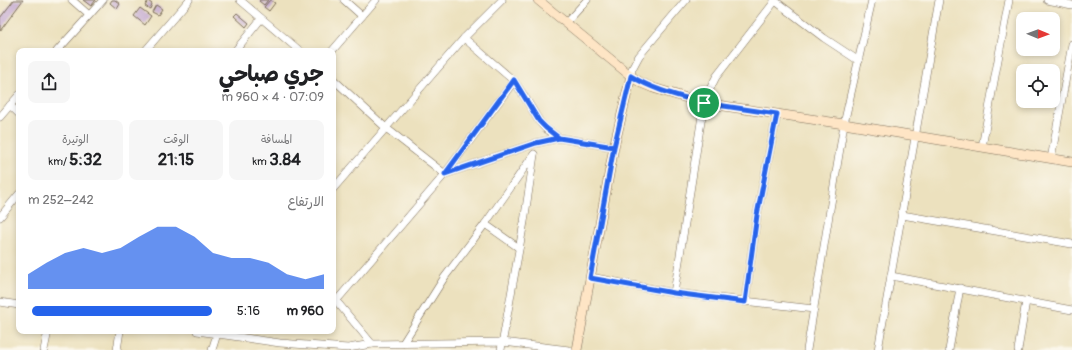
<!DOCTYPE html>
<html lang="ar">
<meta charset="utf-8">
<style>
:root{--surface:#fff;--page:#f6f6f6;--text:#202124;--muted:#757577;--accent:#2563eb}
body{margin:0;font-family:Pangolin,"Playpen Sans Arabic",sans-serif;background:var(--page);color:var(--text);direction:rtl;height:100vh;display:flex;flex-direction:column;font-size:15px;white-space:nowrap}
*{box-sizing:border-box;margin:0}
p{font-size:13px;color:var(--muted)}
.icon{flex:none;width:22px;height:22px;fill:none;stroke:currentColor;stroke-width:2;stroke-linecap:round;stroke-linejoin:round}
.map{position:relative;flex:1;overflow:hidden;direction:ltr}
.panel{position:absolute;left:16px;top:48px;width:320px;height:286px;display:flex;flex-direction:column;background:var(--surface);border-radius:8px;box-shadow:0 2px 6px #0003;direction:rtl}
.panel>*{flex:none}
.needle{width:26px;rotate:91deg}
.buttons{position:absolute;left:1016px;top:12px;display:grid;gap:8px}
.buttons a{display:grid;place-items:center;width:44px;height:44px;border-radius:8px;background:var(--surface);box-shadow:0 2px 6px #0003;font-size:20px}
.pin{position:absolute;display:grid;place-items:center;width:34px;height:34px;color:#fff;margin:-17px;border:2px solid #fff;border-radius:50%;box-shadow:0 1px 4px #0007}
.round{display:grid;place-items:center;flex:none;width:42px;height:42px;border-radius:8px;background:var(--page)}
.head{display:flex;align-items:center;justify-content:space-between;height:68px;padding:0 12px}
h1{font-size:22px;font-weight:700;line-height:30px}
.metrics{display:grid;grid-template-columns:repeat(3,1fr);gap:6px;height:68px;padding:4px 12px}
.metrics div{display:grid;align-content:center;border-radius:8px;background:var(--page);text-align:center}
.metrics b{font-size:17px;font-weight:700}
.metrics small{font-size:11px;font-weight:400}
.metrics p{font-size:11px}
.chart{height:112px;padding:8px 12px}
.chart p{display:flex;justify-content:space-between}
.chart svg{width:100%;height:72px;margin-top:4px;fill:var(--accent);opacity:.7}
ul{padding:0 12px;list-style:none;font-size:13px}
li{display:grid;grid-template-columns:64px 48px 1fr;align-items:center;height:30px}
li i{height:10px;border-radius:5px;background:var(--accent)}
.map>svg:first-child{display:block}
.building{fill:#c3a8cf}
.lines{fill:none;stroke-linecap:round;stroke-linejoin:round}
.street-casing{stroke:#796a56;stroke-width:8}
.secondary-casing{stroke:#796a56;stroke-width:10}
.street{stroke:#fff;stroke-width:7}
.secondary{stroke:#fee5c5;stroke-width:9}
.route-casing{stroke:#fff;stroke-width:8}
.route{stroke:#2563eb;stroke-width:5}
</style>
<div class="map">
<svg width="1072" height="350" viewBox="0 0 1072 350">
<rect width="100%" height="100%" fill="#fbf7ec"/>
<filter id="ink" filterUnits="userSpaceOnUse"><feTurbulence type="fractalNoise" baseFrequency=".025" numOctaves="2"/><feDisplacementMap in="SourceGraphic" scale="8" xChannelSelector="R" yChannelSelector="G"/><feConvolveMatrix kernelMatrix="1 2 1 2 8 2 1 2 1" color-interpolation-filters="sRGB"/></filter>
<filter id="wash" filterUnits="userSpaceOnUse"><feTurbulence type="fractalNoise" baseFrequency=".012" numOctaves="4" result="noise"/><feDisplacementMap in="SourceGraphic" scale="16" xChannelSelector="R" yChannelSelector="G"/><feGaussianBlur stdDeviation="0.9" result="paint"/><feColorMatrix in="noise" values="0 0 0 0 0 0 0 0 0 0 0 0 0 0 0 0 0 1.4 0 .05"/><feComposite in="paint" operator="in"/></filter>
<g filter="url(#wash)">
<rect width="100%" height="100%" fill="#ece1be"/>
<g id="blocks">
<g class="building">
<polygon points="14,0 23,0 0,31 0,18"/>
<polygon points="83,0 96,0 91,6"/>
<polygon points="112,0 115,0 120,4 117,9 110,3"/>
<polygon points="260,0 268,0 264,5 259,1"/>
<polygon points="270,0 275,3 269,11 264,7"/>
<polygon points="148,1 152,4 150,9 145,6"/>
<polygon points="156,5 162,9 158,15 152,12"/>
<polygon points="140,8 151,16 145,25 134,16"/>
<polygon points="237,13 249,23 246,27 234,16"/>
</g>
</g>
</g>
<g filter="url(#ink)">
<use href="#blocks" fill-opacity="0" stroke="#796a56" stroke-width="1"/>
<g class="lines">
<g class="street-casing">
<g id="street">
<polyline points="72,0 89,15"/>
<polyline points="240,0 300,51"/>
<polyline points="344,0 362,16"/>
<polyline points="774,0 824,38 859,61"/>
<polyline points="1047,0 1072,5"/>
<polyline points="566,23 587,0"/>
<polyline points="464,38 514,81 526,99 539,121 545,128 559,138"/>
<polyline points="57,51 103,0"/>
<polyline points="145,51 189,0"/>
<polyline points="235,51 261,19"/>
<polyline points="332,51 376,0"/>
<polyline points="631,76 632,69 639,56 686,0"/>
<polyline points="333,79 386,128 445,174 536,143 559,138 614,147"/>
<polyline points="10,105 19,114"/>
<polyline points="0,117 19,95"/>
<polyline points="982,147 1009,0"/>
<polyline points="1051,159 1072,44"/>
<polyline points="333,189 464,38 502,0"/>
<polyline points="902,215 1072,244"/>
<polyline points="0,217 19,194"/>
<polyline points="485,224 519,248"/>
<polyline points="891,276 1072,310"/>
<polyline points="590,277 674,293 814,309"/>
<polyline points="674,293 704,103 708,93 716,77 775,1"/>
<polyline points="333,297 372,344"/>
<polyline points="337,300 445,174 514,81"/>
<polyline points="0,302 19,305"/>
<polyline points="745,302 757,215 777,114"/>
<polyline points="197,331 280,343 348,348 372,344 503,342 569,350"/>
<polyline points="403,343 444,278 485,224 534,154"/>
<polyline points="44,350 48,331"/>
<polyline points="117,350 120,331"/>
<polyline points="212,350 217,334 219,331"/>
<polyline points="501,350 524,222 534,155"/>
<polyline points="807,350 844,124 872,0"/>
<polyline points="878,350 939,0"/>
<polyline points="949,350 960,288"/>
<polyline points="1018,350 1026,301"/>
</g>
</g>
<g class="secondary-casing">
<g id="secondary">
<polyline points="538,0 631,76 641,83 653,88 704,103 844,124 1072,162"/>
<polyline points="577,350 614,147 631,76"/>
</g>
</g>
<use href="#street" class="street"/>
<use href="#secondary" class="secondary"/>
</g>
</g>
<g class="lines" filter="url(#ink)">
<g class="route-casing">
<path id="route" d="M704,103C679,96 653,90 631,76L614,147L559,138L536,143L445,174L514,80L539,121L546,128L559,138L614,147L590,278L674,293L745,302L757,215L777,114L704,103"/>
</g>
<use href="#route" class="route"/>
</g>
</svg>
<div class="buttons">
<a><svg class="needle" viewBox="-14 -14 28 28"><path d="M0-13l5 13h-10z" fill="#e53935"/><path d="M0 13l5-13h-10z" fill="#757577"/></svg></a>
<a><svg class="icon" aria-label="locate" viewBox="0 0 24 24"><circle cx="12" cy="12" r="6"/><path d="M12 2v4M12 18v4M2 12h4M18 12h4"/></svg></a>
</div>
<div class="pin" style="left:704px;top:103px;background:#1e9e55"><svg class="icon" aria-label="arrive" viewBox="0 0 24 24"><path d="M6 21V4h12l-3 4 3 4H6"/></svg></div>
<section class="panel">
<div class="head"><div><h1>جري صباحي</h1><p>07:09 · 4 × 960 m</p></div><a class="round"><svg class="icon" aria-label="share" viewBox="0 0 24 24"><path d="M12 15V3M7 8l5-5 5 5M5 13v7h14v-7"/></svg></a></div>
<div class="metrics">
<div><p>المسافة</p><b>3.84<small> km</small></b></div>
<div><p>الوقت</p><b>21:15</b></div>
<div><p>الوتيرة</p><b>5:32<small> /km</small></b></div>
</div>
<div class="chart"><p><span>الارتفاع</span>242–252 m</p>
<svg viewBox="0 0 160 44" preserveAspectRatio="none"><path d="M0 44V35L10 28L20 22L30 19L40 22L50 19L60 12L70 6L80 6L90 12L100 22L110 25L120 25L130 28L140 35L150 38L160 35V44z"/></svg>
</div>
<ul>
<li><b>960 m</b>5:16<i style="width:98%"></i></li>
</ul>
</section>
</div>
